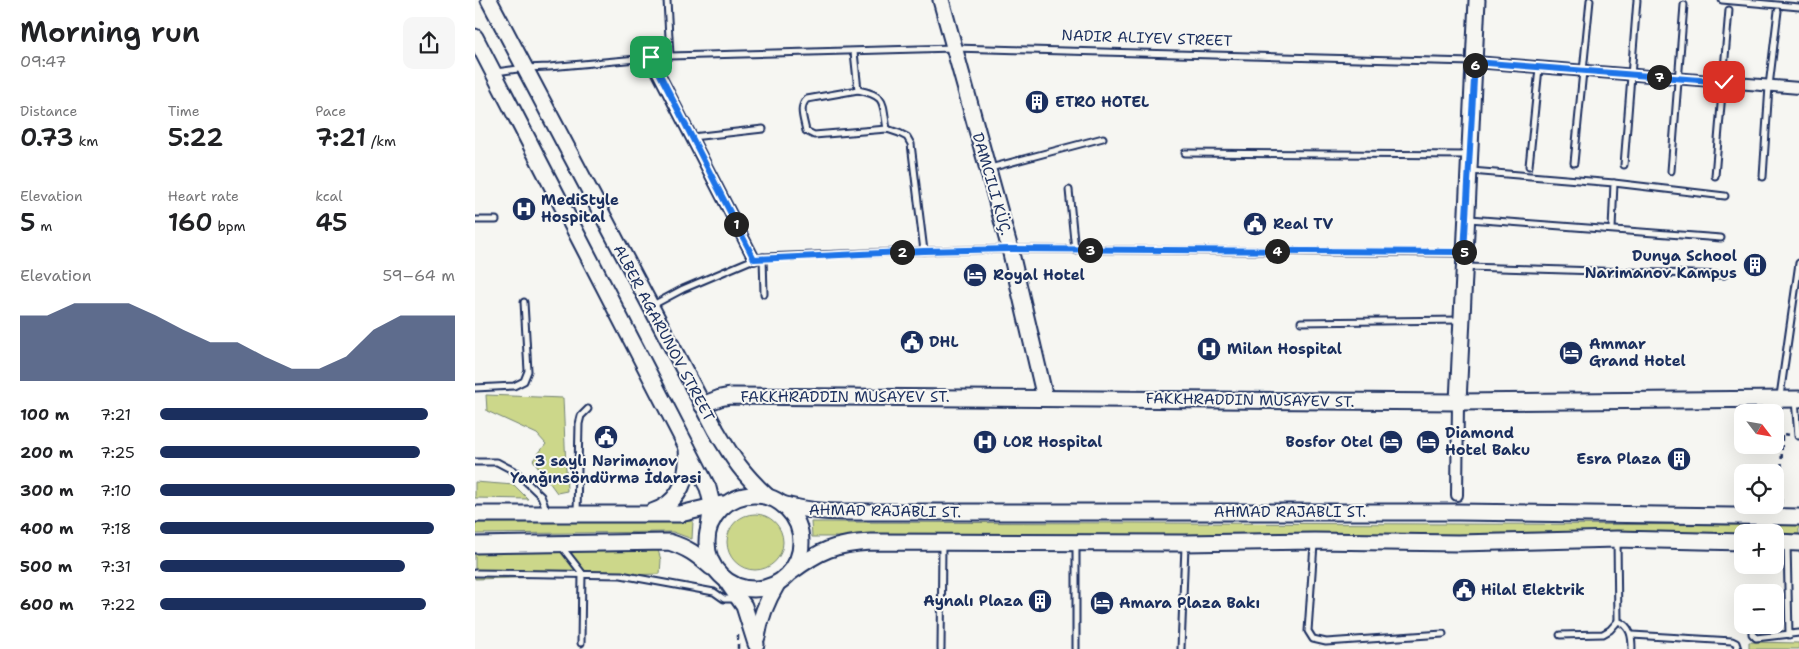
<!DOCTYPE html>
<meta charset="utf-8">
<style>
:root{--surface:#fff;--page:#f6f6f6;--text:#202124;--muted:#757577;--accent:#1b2f5e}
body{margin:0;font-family:"Shantell Sans",sans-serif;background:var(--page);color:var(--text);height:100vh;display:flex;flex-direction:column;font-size:19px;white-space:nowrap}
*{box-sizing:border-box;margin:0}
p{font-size:16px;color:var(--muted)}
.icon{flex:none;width:28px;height:28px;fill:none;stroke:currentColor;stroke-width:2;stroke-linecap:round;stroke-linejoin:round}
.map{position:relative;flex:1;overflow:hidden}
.sheet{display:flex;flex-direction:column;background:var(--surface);width:475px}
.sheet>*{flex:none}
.needle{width:32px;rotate:121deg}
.fabs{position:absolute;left:1259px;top:404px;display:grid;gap:10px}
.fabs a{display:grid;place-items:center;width:50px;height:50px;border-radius:10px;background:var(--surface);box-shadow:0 5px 20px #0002;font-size:25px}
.pin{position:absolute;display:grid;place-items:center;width:42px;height:42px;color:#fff;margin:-21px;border-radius:10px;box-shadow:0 2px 8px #0006}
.km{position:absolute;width:25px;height:25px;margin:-12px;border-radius:50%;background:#222;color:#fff;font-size:14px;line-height:25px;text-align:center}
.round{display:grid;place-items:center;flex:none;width:52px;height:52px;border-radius:10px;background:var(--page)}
.overview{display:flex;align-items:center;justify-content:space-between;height:85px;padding:0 20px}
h1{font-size:28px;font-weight:600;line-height:38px}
.metrics{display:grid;grid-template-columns:repeat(3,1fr);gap:8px;height:85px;padding:5px 20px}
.metrics div{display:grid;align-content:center}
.metrics b{font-size:25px;font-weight:600}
.metrics small{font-size:14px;font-weight:400}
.metrics p{font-size:14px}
.chart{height:140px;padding:10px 20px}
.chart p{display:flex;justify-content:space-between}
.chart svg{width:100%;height:90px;margin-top:5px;fill:var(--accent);opacity:.7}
ul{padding:0 20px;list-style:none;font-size:16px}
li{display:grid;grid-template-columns:80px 60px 1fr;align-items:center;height:38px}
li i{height:12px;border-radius:6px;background:var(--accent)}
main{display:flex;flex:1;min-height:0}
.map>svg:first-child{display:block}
.green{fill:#ccd78a;stroke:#748374}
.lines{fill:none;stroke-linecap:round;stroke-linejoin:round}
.lane-casing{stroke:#1b2f5e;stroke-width:9}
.street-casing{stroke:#1b2f5e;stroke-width:14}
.secondary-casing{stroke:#1b2f5e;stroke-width:19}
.path{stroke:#1b2f5e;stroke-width:2.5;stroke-dasharray:5 4;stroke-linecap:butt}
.lane{stroke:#f6f6f2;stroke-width:5}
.street{stroke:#f6f6f2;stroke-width:10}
.secondary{stroke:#f6f6f2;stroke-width:15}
.route-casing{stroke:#fff;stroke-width:10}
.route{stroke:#1a73e8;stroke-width:6}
.labels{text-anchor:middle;stroke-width:4;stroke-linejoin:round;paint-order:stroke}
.street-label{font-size:15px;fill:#1b2f5e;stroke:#f6f6f2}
.poi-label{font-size:15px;font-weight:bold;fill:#1b2f5e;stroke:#f6f6f2;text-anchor:start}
</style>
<main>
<section class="sheet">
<div class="overview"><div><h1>Morning run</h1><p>09:47</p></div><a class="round"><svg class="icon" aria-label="share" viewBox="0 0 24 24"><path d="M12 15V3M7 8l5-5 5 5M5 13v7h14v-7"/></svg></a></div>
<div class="metrics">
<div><p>Distance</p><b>0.73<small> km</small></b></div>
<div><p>Time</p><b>5:22</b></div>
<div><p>Pace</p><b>7:21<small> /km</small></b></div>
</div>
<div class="metrics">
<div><p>Elevation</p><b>5<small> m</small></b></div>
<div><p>Heart rate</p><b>160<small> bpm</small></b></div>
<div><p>kcal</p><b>45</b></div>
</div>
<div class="chart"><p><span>Elevation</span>59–64 m</p>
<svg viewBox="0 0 160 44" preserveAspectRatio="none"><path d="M0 44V12L10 12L20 6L30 6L40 6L50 12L60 19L70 25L80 25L90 32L100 38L110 38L120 32L130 19L140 12L150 12L160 12V44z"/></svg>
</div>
<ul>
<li><b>100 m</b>7:21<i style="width:91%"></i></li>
<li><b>200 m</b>7:25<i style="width:88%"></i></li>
<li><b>300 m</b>7:10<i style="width:100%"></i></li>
<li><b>400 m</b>7:18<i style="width:93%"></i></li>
<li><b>500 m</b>7:31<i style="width:83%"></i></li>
<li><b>600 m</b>7:22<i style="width:90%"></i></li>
</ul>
</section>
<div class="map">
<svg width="1324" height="649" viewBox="0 0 1324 649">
<rect width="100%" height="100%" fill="#f6f6f2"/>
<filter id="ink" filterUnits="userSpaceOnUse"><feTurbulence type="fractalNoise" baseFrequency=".02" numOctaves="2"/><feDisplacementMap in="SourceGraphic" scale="10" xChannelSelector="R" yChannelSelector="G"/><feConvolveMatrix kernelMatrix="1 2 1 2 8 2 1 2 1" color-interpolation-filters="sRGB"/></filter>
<g filter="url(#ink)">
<g class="green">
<polygon points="11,395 88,398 92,491 82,493 58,460 71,444 62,434 12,411"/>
<polygon points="0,482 39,485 53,499 0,498"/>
<circle cx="280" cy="542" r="28"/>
<polygon points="218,521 217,539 198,532 0,534 0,523"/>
<polygon points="336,522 1324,525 1324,535 1300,535 1300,532 1268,532 1267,535 337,537"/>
<polygon points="183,550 186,560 185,574 0,579 0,552"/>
<polygon points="1274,642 1324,643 1324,649 1274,649"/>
</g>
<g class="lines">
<g class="lane-casing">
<g id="lane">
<polyline points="192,0 195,56"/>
<polyline points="1247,0 1324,7"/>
<path d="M379,52L383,90L332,99C323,107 329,120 331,131L339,135L412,129L424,133L432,137L436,144L449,251"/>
<polyline points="21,72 50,68 74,67 195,56 479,48 997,62"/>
<path d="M383,90C412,96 407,102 412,129"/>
<polyline points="217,137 288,129"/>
<polyline points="710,153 992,155"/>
<polyline points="1099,163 1115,0"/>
<polyline points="1149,165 1162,0"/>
<polyline points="1054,166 1064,68"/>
<polyline points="515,168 628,138"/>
<polyline points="996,171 1139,183 1137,229"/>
<polyline points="1196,171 1209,5"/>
<polyline points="1240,176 1254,10"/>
<polyline points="1288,177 1294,86 1303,11"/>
<polyline points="1139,183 1250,196"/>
<polyline points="594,190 600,250"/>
<polyline points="994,219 1246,238"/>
<polyline points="0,220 21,220"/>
<polyline points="288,257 289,294"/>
<polyline points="992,267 1249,275"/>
<polyline points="178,305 208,289 279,259 288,257 449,251 535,249 989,253"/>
<polyline points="826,322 986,320"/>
<polyline points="0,388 39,386 49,381 53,371 49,302"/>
<polyline points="1305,396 1324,263"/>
<polyline points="1320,400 1323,436 1324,436"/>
<polyline points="0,462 22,462 41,472 66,496 72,512"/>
<polyline points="102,513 104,424 106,416 113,409"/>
<path d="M1142,540L1143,621C1156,626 1157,637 1157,649"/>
<polyline points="1312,543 1314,635"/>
<polyline points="839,544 833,631 838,639 851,642 968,634"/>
<polyline points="86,546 107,573 106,643"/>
<polyline points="0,573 146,575 239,592 249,599 260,599"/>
<polyline points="1277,625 1277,634 1281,638 1324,633"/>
<polyline points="1085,635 1128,634 1135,630 1143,621"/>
<polyline points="1157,635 1257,641 1261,643 1263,649"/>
<polyline points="466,649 467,545"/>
<polyline points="601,649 601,545"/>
<polyline points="706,649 710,546"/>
</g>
</g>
<g class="street-casing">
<g id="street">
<polyline points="175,57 279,259"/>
<polyline points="1000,62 1324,88"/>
<polyline points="982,495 983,402"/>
</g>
</g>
<g class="secondary-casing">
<g id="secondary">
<path d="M14,0L241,430C258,459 268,474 293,497"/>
<polyline points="466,0 535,249 570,398"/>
<polyline points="0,37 233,488 237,504 234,527"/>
<polyline points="983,402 1002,0"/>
<polyline points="227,405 245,398 255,396 983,402 1324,399"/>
<circle cx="279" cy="542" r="47"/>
<path d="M307,504C337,513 366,512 397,512H983L1324,517"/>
<path d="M177,512C206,503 214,476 212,448"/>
<polyline points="0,514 205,514 247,504"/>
<polyline points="1300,542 1324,543"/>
<path d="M0,545L194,542C213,548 221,554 236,567"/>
<path d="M316,572C345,550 360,544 396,542L710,543L839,541L983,543L1142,539L1268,542"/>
<polyline points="253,583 269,606 281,644"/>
<path d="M282,637C285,617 291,602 302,584"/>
</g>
</g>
<g class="path">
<polyline points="1306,504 1307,434 1316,435"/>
<polyline points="263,635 263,649"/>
</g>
<use href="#lane" class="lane"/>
<use href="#street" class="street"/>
<use href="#secondary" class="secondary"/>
</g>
</g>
<g class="lines" filter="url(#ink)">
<g class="route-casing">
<polyline id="route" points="176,57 279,259 449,251 535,249 989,252 1000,62 1249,82"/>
</g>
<use href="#route" class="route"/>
</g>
<defs>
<g id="building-disc" transform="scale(1.25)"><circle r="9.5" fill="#1b2f5e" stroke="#f6f6f2"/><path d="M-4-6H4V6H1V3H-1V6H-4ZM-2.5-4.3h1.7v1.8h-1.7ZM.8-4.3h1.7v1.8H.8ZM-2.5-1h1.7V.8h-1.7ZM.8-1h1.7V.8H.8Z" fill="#fff"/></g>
<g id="hospital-disc" transform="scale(1.25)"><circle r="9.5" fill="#1b2f5e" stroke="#f6f6f2"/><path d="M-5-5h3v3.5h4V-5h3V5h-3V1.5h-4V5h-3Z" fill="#fff"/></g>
<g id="civic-disc" transform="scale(1.25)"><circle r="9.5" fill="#1b2f5e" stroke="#f6f6f2"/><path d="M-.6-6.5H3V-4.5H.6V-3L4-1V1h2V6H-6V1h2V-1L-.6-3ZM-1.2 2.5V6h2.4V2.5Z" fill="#fff"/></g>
<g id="hotel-disc" transform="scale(1.25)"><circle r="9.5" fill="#1b2f5e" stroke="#f6f6f2"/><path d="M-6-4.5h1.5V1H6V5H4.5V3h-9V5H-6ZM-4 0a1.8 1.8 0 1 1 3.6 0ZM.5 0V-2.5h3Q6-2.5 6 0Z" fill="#fff"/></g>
</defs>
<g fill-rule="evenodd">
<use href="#building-disc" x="562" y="102"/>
<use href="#hospital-disc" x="49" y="209"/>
<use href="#civic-disc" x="780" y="224"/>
<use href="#building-disc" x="1280" y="265"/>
<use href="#hotel-disc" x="500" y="275"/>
<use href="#civic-disc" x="437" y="342"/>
<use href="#hospital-disc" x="734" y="349"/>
<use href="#hotel-disc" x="1096" y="353"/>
<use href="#civic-disc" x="131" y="437"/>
<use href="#hospital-disc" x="510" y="442"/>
<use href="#hotel-disc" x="916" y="442"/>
<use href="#hotel-disc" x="953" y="442"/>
<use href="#building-disc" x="1204" y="459"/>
<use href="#civic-disc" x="989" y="590"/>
<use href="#building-disc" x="565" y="601"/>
<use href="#hotel-disc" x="627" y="603"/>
</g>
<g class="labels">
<g class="street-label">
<text transform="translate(672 38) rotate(2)" y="5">NADIR ALIYEV STREET</text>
<text transform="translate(517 184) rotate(74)" y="5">DAMCILI KÜÇ.</text>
<text transform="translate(189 333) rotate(62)" y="5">ALBER AGARUNOV STREET</text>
<text x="370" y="402">FAKKHRADDIN MUSAYEV ST.</text>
<text transform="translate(775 400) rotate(1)" y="5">FAKKHRADDIN MUSAYEV ST.</text>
<text transform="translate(410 511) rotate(1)" y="5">AHMAD RAJABLI ST.</text>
<text x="815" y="517">AHMAD RAJABLI ST.</text>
</g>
<g class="poi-label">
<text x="580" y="107">ETRO HOTEL</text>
<text x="66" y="205">MediStyle<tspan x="66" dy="17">Hospital</tspan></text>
<text x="798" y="229">Real TV</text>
<text x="1262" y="261" text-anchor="end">Dunya School<tspan x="1262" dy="17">Narimanov Kampus</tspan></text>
<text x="518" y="280">Royal Hotel</text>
<text x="454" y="347">DHL</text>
<text x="1114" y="349">Ammar<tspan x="1114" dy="17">Grand Hotel</tspan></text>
<text x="752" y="354">Milan Hospital</text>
<text x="970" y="438">Diamond<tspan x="970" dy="17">Hotel Baku</tspan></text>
<text x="528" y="447">LOR Hospital</text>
<text x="898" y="447" text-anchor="end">Bosfor Otel</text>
<text x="1186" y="464" text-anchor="end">Esra Plaza</text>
<text x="131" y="466" text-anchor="middle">3 saylı Nərimanov<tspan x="131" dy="17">Yanğınsöndürmə İdarəsi</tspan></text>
<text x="1006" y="595">Hilal Elektrik</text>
<text x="548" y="606" text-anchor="end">Aynalı Plaza</text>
<text x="644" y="608">Amara Plaza Bakı</text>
</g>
</g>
</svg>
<div class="fabs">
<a><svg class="needle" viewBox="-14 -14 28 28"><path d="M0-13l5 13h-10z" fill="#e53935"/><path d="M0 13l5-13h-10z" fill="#757577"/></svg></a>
<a><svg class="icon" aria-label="locate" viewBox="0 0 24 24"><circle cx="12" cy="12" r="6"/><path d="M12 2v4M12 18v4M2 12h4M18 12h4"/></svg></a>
<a>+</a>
<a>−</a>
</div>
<div class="pin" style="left:176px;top:57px;background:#1e9e55"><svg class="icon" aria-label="arrive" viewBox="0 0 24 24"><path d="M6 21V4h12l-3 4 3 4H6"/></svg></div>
<div class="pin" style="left:1249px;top:82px;background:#d93025"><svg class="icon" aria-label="check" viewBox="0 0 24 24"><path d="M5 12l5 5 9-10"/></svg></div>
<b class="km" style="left:261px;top:224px">1</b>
<b class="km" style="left:427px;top:252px">2</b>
<b class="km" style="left:615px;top:250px">3</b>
<b class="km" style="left:802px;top:251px">4</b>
<b class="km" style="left:989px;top:252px">5</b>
<b class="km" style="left:1000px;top:65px">6</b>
<b class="km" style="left:1184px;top:77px">7</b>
</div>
</main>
